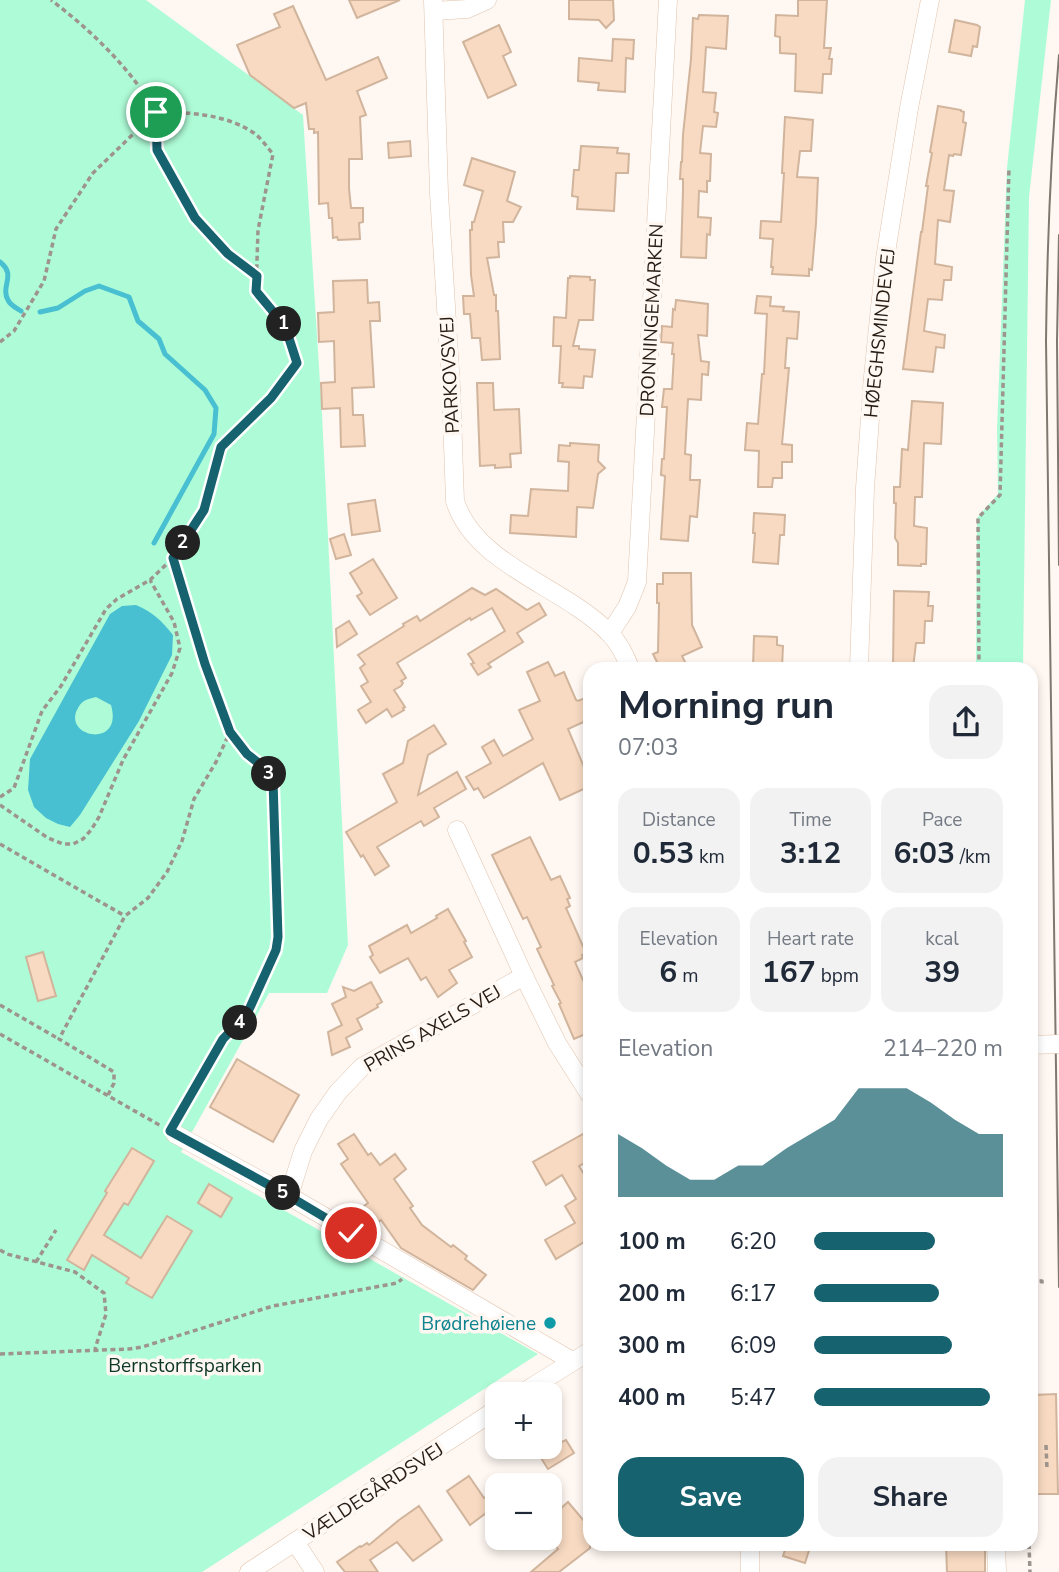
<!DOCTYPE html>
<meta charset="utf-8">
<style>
:root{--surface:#fff;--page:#f2f2f3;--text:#1f2937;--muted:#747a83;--accent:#17626f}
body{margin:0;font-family:"Nunito Sans",sans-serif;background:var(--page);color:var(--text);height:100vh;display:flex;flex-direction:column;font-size:26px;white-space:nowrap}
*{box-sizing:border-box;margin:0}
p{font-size:23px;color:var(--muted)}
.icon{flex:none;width:38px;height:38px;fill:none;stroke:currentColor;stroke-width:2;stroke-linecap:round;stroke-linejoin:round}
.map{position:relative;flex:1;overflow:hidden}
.details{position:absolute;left:583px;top:662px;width:455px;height:889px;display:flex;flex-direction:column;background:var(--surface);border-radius:21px;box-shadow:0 4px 10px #0003}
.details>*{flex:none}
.fabs{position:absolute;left:485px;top:1382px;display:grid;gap:14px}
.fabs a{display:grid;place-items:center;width:77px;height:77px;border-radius:14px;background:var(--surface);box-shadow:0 4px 10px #0003;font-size:35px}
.pin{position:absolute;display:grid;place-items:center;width:60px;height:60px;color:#fff;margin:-30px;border:4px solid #fff;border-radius:50%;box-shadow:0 2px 7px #0007}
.km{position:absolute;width:35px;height:35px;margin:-18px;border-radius:50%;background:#222;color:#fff;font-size:19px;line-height:35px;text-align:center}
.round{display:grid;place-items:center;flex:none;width:74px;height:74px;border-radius:21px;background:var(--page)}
.overview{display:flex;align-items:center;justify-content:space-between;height:119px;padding:0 35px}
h1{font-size:38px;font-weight:700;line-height:52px}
.figures{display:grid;grid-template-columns:repeat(3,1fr);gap:10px;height:119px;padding:7px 35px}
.figures div{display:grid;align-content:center;border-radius:18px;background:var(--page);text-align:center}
.figures b{font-size:30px;font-weight:700}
.figures small{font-size:19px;font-weight:400}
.figures p{font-size:19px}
.chart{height:196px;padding:14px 35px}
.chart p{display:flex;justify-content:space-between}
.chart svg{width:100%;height:126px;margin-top:7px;fill:var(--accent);opacity:.7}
.button{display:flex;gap:14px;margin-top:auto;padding:14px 35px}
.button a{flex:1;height:80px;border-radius:21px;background:var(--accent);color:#fff;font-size:28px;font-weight:700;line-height:80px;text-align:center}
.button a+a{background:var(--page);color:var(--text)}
ul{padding:0 35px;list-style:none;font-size:23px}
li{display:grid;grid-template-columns:112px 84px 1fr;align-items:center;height:52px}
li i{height:18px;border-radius:9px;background:var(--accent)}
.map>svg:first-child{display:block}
.green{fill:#aefcd7}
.water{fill:#48c0d2;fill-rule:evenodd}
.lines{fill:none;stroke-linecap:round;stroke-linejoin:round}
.stream{stroke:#48c0d2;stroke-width:5}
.building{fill:#f8dac2;stroke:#d1b49c;stroke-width:2}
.minor-casing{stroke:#e1c3ac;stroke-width:19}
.path{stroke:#9d948d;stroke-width:3.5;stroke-dasharray:5 3.5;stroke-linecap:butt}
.minor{stroke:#fff;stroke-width:18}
.tram{stroke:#80776f;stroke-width:2}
.minor-bridge-casing{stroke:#e1c3ac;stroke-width:19;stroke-linecap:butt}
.minor-bridge{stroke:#fff;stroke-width:18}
.route-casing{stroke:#fff;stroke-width:14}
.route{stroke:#17626f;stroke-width:9}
.culture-dot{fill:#0f9aa8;stroke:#fef7f2;stroke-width:2.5}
.labels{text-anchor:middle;stroke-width:7;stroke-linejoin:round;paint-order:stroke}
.street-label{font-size:19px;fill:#271c13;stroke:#fef7f2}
.culture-label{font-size:19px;fill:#0d838f;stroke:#fef7f2;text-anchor:end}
.park-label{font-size:19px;fill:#0d3727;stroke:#fef7f2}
</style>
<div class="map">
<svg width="1059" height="1572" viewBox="0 0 1059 1572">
<rect width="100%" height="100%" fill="#fef7f2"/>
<g class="green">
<polygon points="0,0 146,0 303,115 322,414 348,945 327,993 269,993 181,1152 538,1354 202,1572 0,1572"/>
<polygon points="1025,0 1051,0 1029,197 1023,668 976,668 977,518 998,494 997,430 1007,168"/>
</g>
<path class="water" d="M136,605C153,612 162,621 173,635L172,655L139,721L80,815L70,827L58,824L46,818L34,807L28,790L30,759L110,614L122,606ZM96,697L111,705C124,750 61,737 78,708C82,700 88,699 96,697Z"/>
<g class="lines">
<g class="stream">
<path d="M0,262C17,275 0,286 8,300C10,305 16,308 21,311"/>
<polyline points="40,312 58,308 85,291 99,286 129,297 138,321 159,339 165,354 205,390 216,408 214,434 154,543"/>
</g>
</g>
<g class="building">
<polygon points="349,0 400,0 357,18"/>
<polygon points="569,0 613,0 614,20 606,28 599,20 569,19"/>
<polygon points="798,0 827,0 824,48 831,48 829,59 832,59 831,74 823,74 822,93 795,91 796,54 780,53 780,37 775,36 776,15 798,16"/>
<polygon points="293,6 326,80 378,57 387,78 357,91 366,115 360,117 362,159 349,159 349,188 351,208 363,208 363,222 359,223 360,239 338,240 337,237 333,238 332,218 329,218 328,203 319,204 318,132 314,133 314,129 309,129 306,103 294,108 250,75 237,45 280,27 274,14"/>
<polygon points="699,15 728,16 726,49 706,47 703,92 716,93 714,112 718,113 716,127 703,126 700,153 711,154 710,181 707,181 707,192 699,191 698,217 711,218 710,235 707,234 706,258 681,257 683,190 683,179 680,179 681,162 682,162 683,135 691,59 693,18 698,19"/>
<polygon points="955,20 977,25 980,27 977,47 973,46 971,56 949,52"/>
<polygon points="499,25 511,52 503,56 516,85 488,98 463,42"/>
<polygon points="613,39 634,40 633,59 626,58 625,92 598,90 599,83 578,81 579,58 612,61"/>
<polygon points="938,106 961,110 961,111 964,112 963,122 966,123 961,155 954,154 953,156 949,155 944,190 954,191 950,222 938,220 935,264 952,267 951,280 944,280 942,300 928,299 924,331 945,335 944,348 936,347 933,372 903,369 921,232 922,232 928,186 926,186 932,153 930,152"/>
<polygon points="785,117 813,120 811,151 800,151 797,177 818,178 816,223 812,270 809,269 809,276 772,274 773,267 771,267 773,239 760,238 761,221 781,222 784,173 782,173"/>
<polygon points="410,141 411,156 389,158 388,143"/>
<polygon points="581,146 618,148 617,153 629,154 628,173 616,173 614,211 577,209 578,197 572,196 574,170 579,170"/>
<polygon points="472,158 515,172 507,201 521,207 513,222 503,222 504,242 498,242 499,257 487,258 494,295 496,295 496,311 498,311 500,359 482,360 480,338 472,338 470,314 464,314 463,296 474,296 471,275 470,230 472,230 472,222 474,222 483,191 464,185"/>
<polygon points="570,276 590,277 590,280 595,280 593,320 579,320 573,346 579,346 579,349 595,350 592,377 584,376 583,388 562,387 563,383 559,383 561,346 553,346 554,317 566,318 568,278 570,278"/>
<polygon points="367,280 368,303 379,302 380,321 370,321 374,387 352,388 353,415 363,415 365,446 341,447 340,408 322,409 321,383 335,382 334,341 319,342 318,313 334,312 333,281"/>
<polygon points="757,296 771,297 770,306 784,307 783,311 799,312 797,339 787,338 785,368 789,368 782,444 792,445 792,462 782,462 782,478 773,478 772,487 758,487 759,451 745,450 747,423 758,424 762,374 764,374 767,314 755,313"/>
<polygon points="676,300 708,304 707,336 698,335 701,361 709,362 708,375 702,374 701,400 688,399 685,454 691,455 690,480 700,480 697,517 690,516 688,541 661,539 665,476 661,475 662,459 664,459 667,407 662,407 664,389 672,389 674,354 672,354 673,343 661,342 662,326 672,327 673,309 675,310"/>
<polygon points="477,383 493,383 494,410 519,409 521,453 510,454 511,467 495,468 495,465 480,466"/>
<polygon points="912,401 943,403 941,444 924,443 922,497 915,497 914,526 927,528 926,564 921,564 921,566 898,565 898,543 895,538 896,503 894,503 894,487 900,487 902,449 908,450"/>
<polygon points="570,443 599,445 598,461 605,468 598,474 593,508 577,507 576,537 510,533 511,515 528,516 531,489 568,491 569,462 558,461 559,445 570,446"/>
<polygon points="375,500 380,531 352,535 348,504"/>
<polygon points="754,513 785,515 784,535 780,535 778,564 753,562 755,533 753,533"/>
<polygon points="344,534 351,555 336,559 330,539"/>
<polygon points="373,559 397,598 370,615 357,596 362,593 350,573"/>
<polygon points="663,573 691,573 692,625 702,647 682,656 688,668 660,668 653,654 658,652 659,603 657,603 657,584 663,584"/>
<polygon points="472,588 485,595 496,589 527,610 539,603 546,615 517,633 523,642 488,664 491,667 478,675 471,664 474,663 468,654 505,631 492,608 471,620 470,618 397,663 406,678 401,681 403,683 401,686 394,690 405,707 403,708 404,710 392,717 387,709 366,723 358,710 371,702 361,686 368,682 360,668 365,664 358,655 404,626 403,624 417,616 420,621"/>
<polygon points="894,591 929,592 928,606 933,606 932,621 925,621 924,643 916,643 913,668 893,668"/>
<polygon points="349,621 357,634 337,647 336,629"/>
<polygon points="754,636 777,637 777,645 783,646 782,667 776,667 776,668 753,668"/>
<polygon points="548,662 555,676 564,672 576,700 578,701 590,696 590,719 568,729 584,767 590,765 590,786 560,800 543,763 484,798 478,788 474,790 466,777 491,763 482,747 494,740 503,756 533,739 519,710 540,701 527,672"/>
<polygon points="434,725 446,744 428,755 418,795 457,772 466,789 434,808 439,817 424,826 421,821 377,847 389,866 375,875 363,855 361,857 346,832 397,802 383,774 403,763 408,741"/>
<polygon points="530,837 551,880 560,876 570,898 567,899 570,906 566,908 586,953 582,955 583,958 575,962 590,996 590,1032 574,1039 559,1004 561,1003 552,986 554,985 537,949 541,947 527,917 523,919 492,855"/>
<polygon points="448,909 466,941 464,942 472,957 449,970 457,983 438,997 426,977 421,980 408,958 380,973 370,957 373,955 369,946 407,925 411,933 437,918 436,916"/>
<polygon points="43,952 56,996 38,1001 26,957"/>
<polygon points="371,982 382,1002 377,1005 378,1007 357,1019 362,1029 346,1038 350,1047 332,1055 328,1032 342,1025 332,1004 346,997 343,987 354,991"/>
<polygon points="237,1059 299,1095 273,1142 210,1107"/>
<polygon points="354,1134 368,1155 371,1153 380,1165 395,1154 406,1169 394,1179 413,1206 410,1208 422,1225 451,1247 453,1245 467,1256 465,1259 486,1275 473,1290 401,1248 381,1220 373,1226 360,1209 368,1203 341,1164 348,1159 338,1144"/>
<polygon points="583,1134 590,1145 590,1160 579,1166 590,1184 590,1248 586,1241 556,1259 545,1240 575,1223 565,1206 576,1199 562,1175 546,1185 533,1162"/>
<polygon points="132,1148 154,1161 128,1205 124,1203 104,1235 141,1258 167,1216 192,1231 152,1298 126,1283 129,1278 92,1255 84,1270 67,1260 107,1193 105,1191"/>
<polygon points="209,1184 232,1198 221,1217 198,1203"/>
<polygon points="1056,1394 1058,1494 1036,1494 1034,1395"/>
<polygon points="550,1422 562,1442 566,1440 574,1453 548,1469 534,1447 550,1447"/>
<polygon points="469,1476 484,1498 486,1497 494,1507 470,1525 447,1491"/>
<polygon points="568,1502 590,1528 590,1548 559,1572 531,1572 558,1549 550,1539 550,1518"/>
<polygon points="419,1506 442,1540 413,1561 397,1542 370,1560 378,1572 345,1572 337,1562 360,1546 361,1547 367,1543 369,1545 399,1520"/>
<polygon points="787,1544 811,1544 805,1563 783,1556"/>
<polygon points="946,1544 985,1544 985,1572 947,1572"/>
</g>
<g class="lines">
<g class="minor-casing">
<g id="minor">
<path d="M433,0L439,193L451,388L455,501C475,565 563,586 608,632C619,642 625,655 630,668"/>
<polyline points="434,11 467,9 487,0"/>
<polyline points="610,633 627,607 637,582 668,0"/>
<polyline points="859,668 865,488 873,377 885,259 909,108 930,0"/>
<polyline points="457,830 524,976 557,1043 590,1095"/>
<polyline points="175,1134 289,1196 572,1361"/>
<polyline points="289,1196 303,1151 319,1119 338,1092 362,1067 524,976"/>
<polyline points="519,1395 590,1351"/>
<polyline points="295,1542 315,1572"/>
<polyline points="750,1544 750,1572"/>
<polyline points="996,1544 997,1572"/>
<polyline points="249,1572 497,1409"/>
</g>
</g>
<g class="path">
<polyline points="0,342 14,331 44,281 56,229 93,173 156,112 157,150 195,218 227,254 256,276"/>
<polyline points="979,668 978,518 1000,495 1009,168"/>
<path d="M0,797L14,788L42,711L61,686L106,609L117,599L150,580L173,558L204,510L221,447L271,398L297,363L285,326L256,291L258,230L273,154C267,147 261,138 254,133C226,114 188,112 156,112C130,68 92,31 51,0"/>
<polyline points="0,805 48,838 63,844 73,844 83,839 91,830 99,817 123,760 172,673 180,648 174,622 150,580"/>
<polyline points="0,844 125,916"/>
<polyline points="0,1005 59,1039"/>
<polyline points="0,1034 161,1126"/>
<polyline points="108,1095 114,1083 114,1072 59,1039 125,916 148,898 167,872 182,841 194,799 216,762 230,732 205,664 173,558"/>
<polyline points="177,1119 223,1039 247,1014 277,950 278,937 273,781 266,769 248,754 230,732"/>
<polyline points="0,1250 7,1254 75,1272 104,1293 106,1314 95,1349"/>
<polyline points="36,1262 56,1230"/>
<polyline points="1031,1281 1042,1281 1042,1284"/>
<polyline points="0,1354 129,1349 142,1347 273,1306 397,1283 402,1279"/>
<polyline points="1046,1445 1047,1469"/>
<polyline points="1029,1544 1030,1572"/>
</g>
<use href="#minor" class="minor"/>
<g class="tram">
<path d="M1059,55C1051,150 1047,246 1046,341L1059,1287"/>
<polyline points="1059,235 1057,341 1059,565"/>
</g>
<g class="minor-bridge-casing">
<polyline id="minor-bridge" points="1031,1045 1059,1044"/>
</g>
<use href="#minor-bridge" class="minor-bridge"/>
</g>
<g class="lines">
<g class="route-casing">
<polyline id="route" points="156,112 157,150 195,218 228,254 257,276 256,291 285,326 297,363 271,398 221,447 204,510 173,558 205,664 230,732 247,754 266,769 273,781 278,937 276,950 247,1014 223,1039 170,1131 289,1196 351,1233"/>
</g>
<use href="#route" class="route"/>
</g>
<circle class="culture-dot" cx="550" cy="1323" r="7"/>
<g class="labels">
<g class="street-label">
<text transform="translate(651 320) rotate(-87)" y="7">DRONNINGEMARKEN</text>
<text transform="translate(879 333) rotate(-84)" y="7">HØEGHSMINDEVEJ</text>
<text transform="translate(449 375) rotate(-93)" y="7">PARKOVSVEJ</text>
<text transform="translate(432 1028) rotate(-30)" y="7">PRINS AXELS VEJ</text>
<text transform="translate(373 1491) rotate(-33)" y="7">VÆLDEGÅRDSVEJ</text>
</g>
<g class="culture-label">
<text x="536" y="1330">Brødrehøiene</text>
</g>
<g class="park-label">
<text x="185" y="1372">Bernstorffsparken</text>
</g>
</g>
</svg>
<div class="fabs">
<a>+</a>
<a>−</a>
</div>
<div class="pin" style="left:156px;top:112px;background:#1e9e55"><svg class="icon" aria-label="arrive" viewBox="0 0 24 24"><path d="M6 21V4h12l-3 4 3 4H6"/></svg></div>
<div class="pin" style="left:351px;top:1233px;background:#d93025"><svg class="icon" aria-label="check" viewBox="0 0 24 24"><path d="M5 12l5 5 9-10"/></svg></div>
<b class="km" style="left:284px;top:324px">1</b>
<b class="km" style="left:183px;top:543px">2</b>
<b class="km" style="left:269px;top:774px">3</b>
<b class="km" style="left:240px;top:1023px">4</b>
<b class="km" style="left:283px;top:1193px">5</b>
<section class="details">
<div class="overview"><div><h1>Morning run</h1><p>07:03</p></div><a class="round"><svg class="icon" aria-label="share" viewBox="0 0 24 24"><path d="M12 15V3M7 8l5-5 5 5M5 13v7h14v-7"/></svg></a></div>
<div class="figures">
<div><p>Distance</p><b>0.53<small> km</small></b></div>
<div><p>Time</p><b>3:12</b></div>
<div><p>Pace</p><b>6:03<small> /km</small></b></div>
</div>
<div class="figures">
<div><p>Elevation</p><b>6<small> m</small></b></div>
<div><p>Heart rate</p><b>167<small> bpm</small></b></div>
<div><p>kcal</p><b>39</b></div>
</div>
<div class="chart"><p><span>Elevation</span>214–220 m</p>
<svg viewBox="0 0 160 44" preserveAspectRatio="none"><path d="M0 44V22L10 27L20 33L30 38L40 38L50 33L60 33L70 27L80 22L90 17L100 6L110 6L120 6L130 11L140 17L150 22L160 22V44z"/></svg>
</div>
<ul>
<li><b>100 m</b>6:20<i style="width:64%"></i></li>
<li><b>200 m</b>6:17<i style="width:66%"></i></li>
<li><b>300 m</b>6:09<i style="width:73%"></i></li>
<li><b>400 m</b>5:47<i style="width:93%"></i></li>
</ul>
<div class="button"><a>Save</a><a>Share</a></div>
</section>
</div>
